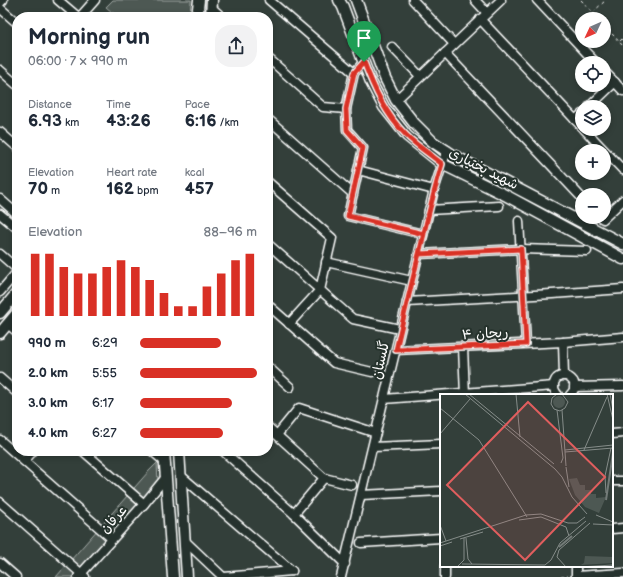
<!DOCTYPE html>
<meta charset="utf-8">
<style>
:root{--surface:#fff;--page:#f2f2f3;--text:#1f2937;--muted:#747a83;--accent:#d93025}
body{margin:0;font-family:"Balsamiq Sans","Playpen Sans Arabic",sans-serif;background:var(--page);color:var(--text);height:100vh;display:flex;flex-direction:column;font-size:15px;white-space:nowrap}
*{box-sizing:border-box;margin:0}
p{font-size:13px;color:var(--muted)}
.icon{flex:none;width:22px;height:22px;fill:none;stroke:currentColor;stroke-width:2;stroke-linecap:round;stroke-linejoin:round}
.map{position:relative;flex:1;overflow:hidden}
.side{position:absolute;left:12px;top:12px;width:261px;height:444px;display:flex;flex-direction:column;background:var(--surface);border-radius:16px;box-shadow:0 2px 6px #0003}
.side>*{flex:none}
.needle{width:26px;rotate:226deg}
.buttons{position:absolute;left:575px;top:12px;display:grid;gap:8px}
.buttons a{display:grid;place-items:center;width:36px;height:36px;border-radius:50%;background:var(--surface);box-shadow:0 2px 6px #0003;font-size:20px}
.pin{position:absolute;display:grid;place-items:center;width:34px;height:34px;color:#fff;margin:-41px -17px;border-radius:50% 50% 50% 0;rotate:-45deg;box-shadow:0 0 4px #0007}
.pin .icon{rotate:45deg}
.round{display:grid;place-items:center;flex:none;width:42px;height:42px;border-radius:16px;background:var(--page)}
.headline{display:flex;align-items:center;justify-content:space-between;height:68px;padding:0 16px}
h1{font-size:22px;font-weight:700;line-height:30px}
.metrics{display:grid;grid-template-columns:repeat(3,1fr);gap:6px;height:68px;padding:4px 16px}
.metrics div{display:grid;align-content:center}
.metrics b{font-size:17px;font-weight:700}
.metrics small{font-size:11px;font-weight:400}
.metrics p{font-size:11px}
.chart{height:112px;padding:8px 16px}
.chart p{display:flex;justify-content:space-between}
.chart svg{width:100%;height:72px;margin-top:4px;stroke:var(--accent);stroke-width:6}
ul{padding:0 16px;list-style:none;font-size:13px}
li{display:grid;grid-template-columns:64px 48px 1fr;align-items:center;height:30px}
li i{height:10px;border-radius:5px;background:var(--accent)}
.map>svg:first-child{display:block}
.green{fill:#4d5853;stroke:#a6aca9}
.lines{fill:none;stroke-linecap:round;stroke-linejoin:round}
.minor-casing{stroke:#fff;stroke-width:11}
.major-casing{stroke:#fff;stroke-width:13}
.path{stroke:#fff;stroke-width:1;stroke-dasharray:3 3;stroke-linecap:butt}
.minor{stroke:#26332d;stroke-width:8}
.major{stroke:#26332d;stroke-width:10}
.route-casing{stroke:#fff;stroke-width:8}
.route{stroke:#d93025;stroke-width:5}
.labels{text-anchor:middle;stroke-width:4;stroke-linejoin:round;paint-order:stroke}
.street-label{font-size:14px;fill:#fff;stroke:#26332d}
.inset-river{fill:none;stroke:#737b78;stroke-width:2}
.inset-road{fill:none;stroke:#858c89;stroke-width:1}
.view{fill:#e05e5e;fill-opacity:0.15;stroke:#e05e5e;stroke-width:2}
.inset-edge{fill:none;stroke:#fff;stroke-width:2}
</style>
<div class="map">
<svg width="623" height="577" viewBox="0 0 623 577">
<rect width="100%" height="100%" fill="#333f3a"/>
<filter id="ink" filterUnits="userSpaceOnUse"><feTurbulence type="fractalNoise" baseFrequency=".025" numOctaves="2"/><feDisplacementMap in="SourceGraphic" scale="8" xChannelSelector="R" yChannelSelector="G"/><feConvolveMatrix kernelMatrix="1 2 1 2 8 2 1 2 1" color-interpolation-filters="sRGB"/></filter>
<g filter="url(#ink)">
<g class="green">
<polygon points="113,0 191,0 190,17 118,17 106,7"/>
<polygon points="157,463 158,482 74,577 56,577 149,471"/>
</g>
<g class="lines">
<g class="minor-casing">
<g id="minor">
<polyline points="58,0 78,17"/>
<polyline points="269,0 354,73"/>
<polyline points="413,0 454,44"/>
<polyline points="475,0 487,13"/>
<polyline points="537,0 596,63"/>
<polyline points="0,3 3,0"/>
<polyline points="0,8 17,23"/>
<polyline points="212,8 222,17"/>
<polyline points="80,17 95,0"/>
<polyline points="480,19 582,127"/>
<polyline points="392,47 420,76"/>
<polyline points="445,53 582,198"/>
<polyline points="268,58 323,107 346,109"/>
<polyline points="364,62 354,73 346,109 347,130 363,148 348,216 423,234"/>
<polyline points="0,70 17,85"/>
<polyline points="604,71 623,91"/>
<polyline points="396,100 501,0"/>
<polyline points="589,107 615,82"/>
<polyline points="268,119 353,194"/>
<polyline points="575,120 582,114"/>
<polyline points="584,129 623,170"/>
<polyline points="0,132 17,147"/>
<polyline points="358,170 434,190"/>
<polyline points="268,182 332,238 320,290 289,324"/>
<polyline points="0,199 17,214"/>
<polyline points="429,210 499,206"/>
<polyline points="0,214 17,228"/>
<polyline points="600,217 603,219 623,200"/>
<polyline points="519,221 526,343"/>
<polyline points="268,244 353,319 395,328"/>
<polyline points="0,254 17,269"/>
<polyline points="419,254 521,249 587,251"/>
<polyline points="326,262 412,281"/>
<polyline points="0,292 17,272"/>
<polyline points="407,302 552,294 623,289"/>
<polyline points="268,305 334,363 372,372"/>
<polyline points="8,324 17,332"/>
<polyline points="563,342 564,376"/>
<polyline points="463,347 465,395"/>
<polyline points="396,350 563,342 623,337"/>
<polyline points="268,367 290,387"/>
<polyline points="0,378 17,393"/>
<polyline points="574,387 623,386"/>
<path d="M558,395C555,392 553,388 554,383C559,367 585,381 570,395"/>
<polyline points="384,399 554,386"/>
<polyline points="268,427 324,478 352,485"/>
<polyline points="612,434 623,433"/>
<polyline points="277,435 299,408 376,433"/>
<polyline points="0,440 112,539"/>
<polyline points="373,447 441,444"/>
<polyline points="83,451 144,504"/>
<polyline points="152,451 165,462"/>
<polyline points="223,451 294,514 345,564"/>
<polyline points="24,461 33,451"/>
<polyline points="180,475 292,571"/>
<polyline points="612,481 623,481"/>
<polyline points="361,495 441,491"/>
<polyline points="0,502 85,577"/>
<polyline points="294,514 324,478"/>
<polyline points="612,529 623,528"/>
<polyline points="185,541 223,577"/>
<polyline points="361,543 441,538"/>
<polyline points="0,563 16,577"/>
<polyline points="445,566 445,577"/>
<polyline points="576,566 576,577"/>
<polyline points="576,576 623,573"/>
<polyline points="78,577 144,504 166,477"/>
<polyline points="224,577 292,571"/>
<polyline points="341,577 434,190 447,150"/>
</g>
</g>
<g class="major-casing">
<g id="major">
<polyline points="339,0 343,7 371,82 384,107 407,136 442,164 507,196 623,259"/>
<polyline points="356,0 385,78 396,100 414,123 433,142 453,155 623,244"/>
<polyline points="197,17 199,0"/>
<polyline points="211,17 212,0"/>
<polyline points="0,313 17,293"/>
<polyline points="0,333 17,313"/>
<polyline points="164,451 173,577"/>
<polyline points="179,451 187,577"/>
</g>
</g>
<g class="path">
<polyline points="581,0 599,19"/>
<polyline points="593,12 606,0"/>
<polyline points="604,25 623,46"/>
<polyline points="620,41 623,38"/>
<polyline points="561,577 568,576"/>
</g>
<use href="#minor" class="minor"/>
<use href="#major" class="major"/>
</g>
</g>
<g class="lines" filter="url(#ink)">
<g class="route-casing">
<path id="route" d="M364,62L354,73L346,109L347,130L363,148L348,216L424,234C414,273 405,311 396,350L526,344L521,249L419,254C426,224 433,194 442,164C431,155 417,146 406,135C386,115 374,89 364,62"/>
</g>
<use href="#route" class="route"/>
</g>
<g class="labels">
<g class="street-label">
<text transform="translate(484 168) rotate(27)" y="5">شهید بختیاری</text>
<text transform="translate(485 333) rotate(-3)" y="5">ریحان ۴</text>
<text transform="translate(380 360) rotate(-77)" y="5">گلستان</text>
<text transform="translate(113 519) rotate(-48)" y="5">عرفان</text>
</g>
</g>
<g transform="translate(440 394)">
<rect width="173" height="173" fill="#333f3a"/>
<path d="M113 8a6 6 0 1 1 12 0a6 6 0 1 1-12 0ZM137,84L140,91H145V96H151V100H156V104L166,103L159,119L145,113L135,101L129,85ZM145,162L173,163V169L141,171L144,169Z" fill="#4d5853"/>
<path class="inset-river" d="M166,106L173,59M119,153L132,142"/>
<path class="inset-road" d="M25,0L115,75L122,83L132,103L147,120M29,0L114,70M76,0L80,43M117,0L112,4L111,10L114,15L120,17L125,14L128,8L122,0M167,0L173,26M170,0L173,16M0,14L39,46L87,123M117,16L123,64L121,69M122,16L126,72M0,40L30,5M125,56L173,51M144,56L167,3M125,58L173,54M126,73L129,93M166,99L165,82L171,54M156,121L173,128M79,126L101,123L126,133L129,142M153,130L173,131M0,131L6,147M26,144L28,165L32,170M20,145L43,138M0,149L86,121L101,120L128,129H137L145,123M0,152L12,148M22,170L105,171L111,166L120,149L146,127M17,173L24,166V144M126,173L117,163L119,156L150,129M139,173L173,171"/>
<path class="view" d="M88,8L165,83L85,166L7,91Z"/>
<rect width="173" height="173" class="inset-edge"/>
</g>
</svg>
<div class="buttons">
<a><svg class="needle" viewBox="-14 -14 28 28"><path d="M0-13l5 13h-10z" fill="#e53935"/><path d="M0 13l5-13h-10z" fill="#747a83"/></svg></a>
<a><svg class="icon" aria-label="locate" viewBox="0 0 24 24"><circle cx="12" cy="12" r="6"/><path d="M12 2v4M12 18v4M2 12h4M18 12h4"/></svg></a>
<a><svg class="icon" aria-label="layers" viewBox="0 0 24 24"><path d="M12 4l9 5-9 5-9-5zM3 14l9 5 9-5"/></svg></a>
<a>+</a>
<a>−</a>
</div>
<div class="pin" style="left:364px;top:62px;background:#1e9e55"><svg class="icon" aria-label="arrive" viewBox="0 0 24 24"><path d="M6 21V4h12l-3 4 3 4H6"/></svg></div>
<section class="side">
<div class="headline"><div><h1>Morning run</h1><p>06:00 · 7 × 990 m</p></div><a class="round"><svg class="icon" aria-label="share" viewBox="0 0 24 24"><path d="M12 15V3M7 8l5-5 5 5M5 13v7h14v-7"/></svg></a></div>
<div class="metrics">
<div><p>Distance</p><b>6.93<small> km</small></b></div>
<div><p>Time</p><b>43:26</b></div>
<div><p>Pace</p><b>6:16<small> /km</small></b></div>
</div>
<div class="metrics">
<div><p>Elevation</p><b>70<small> m</small></b></div>
<div><p>Heart rate</p><b>162<small> bpm</small></b></div>
<div><p>kcal</p><b>457</b></div>
</div>
<div class="chart"><p><span>Elevation</span>88–96 m</p>
<svg viewBox="0 0 160 44" preserveAspectRatio="none"><path d="M5 44V6M15 44V6M25 44V14M35 44V18M45 44V18M55 44V14M65 44V10M75 44V14M85 44V22M95 44V30M105 44V38M115 44V38M125 44V26M135 44V18M145 44V10M155 44V6"/></svg>
</div>
<ul>
<li><b>990 m</b>6:29<i style="width:69%"></i></li>
<li><b>2.0 km</b>5:55<i style="width:100%"></i></li>
<li><b>3.0 km</b>6:17<i style="width:79%"></i></li>
<li><b>4.0 km</b>6:27<i style="width:71%"></i></li>
</ul>
</section>
</div>
